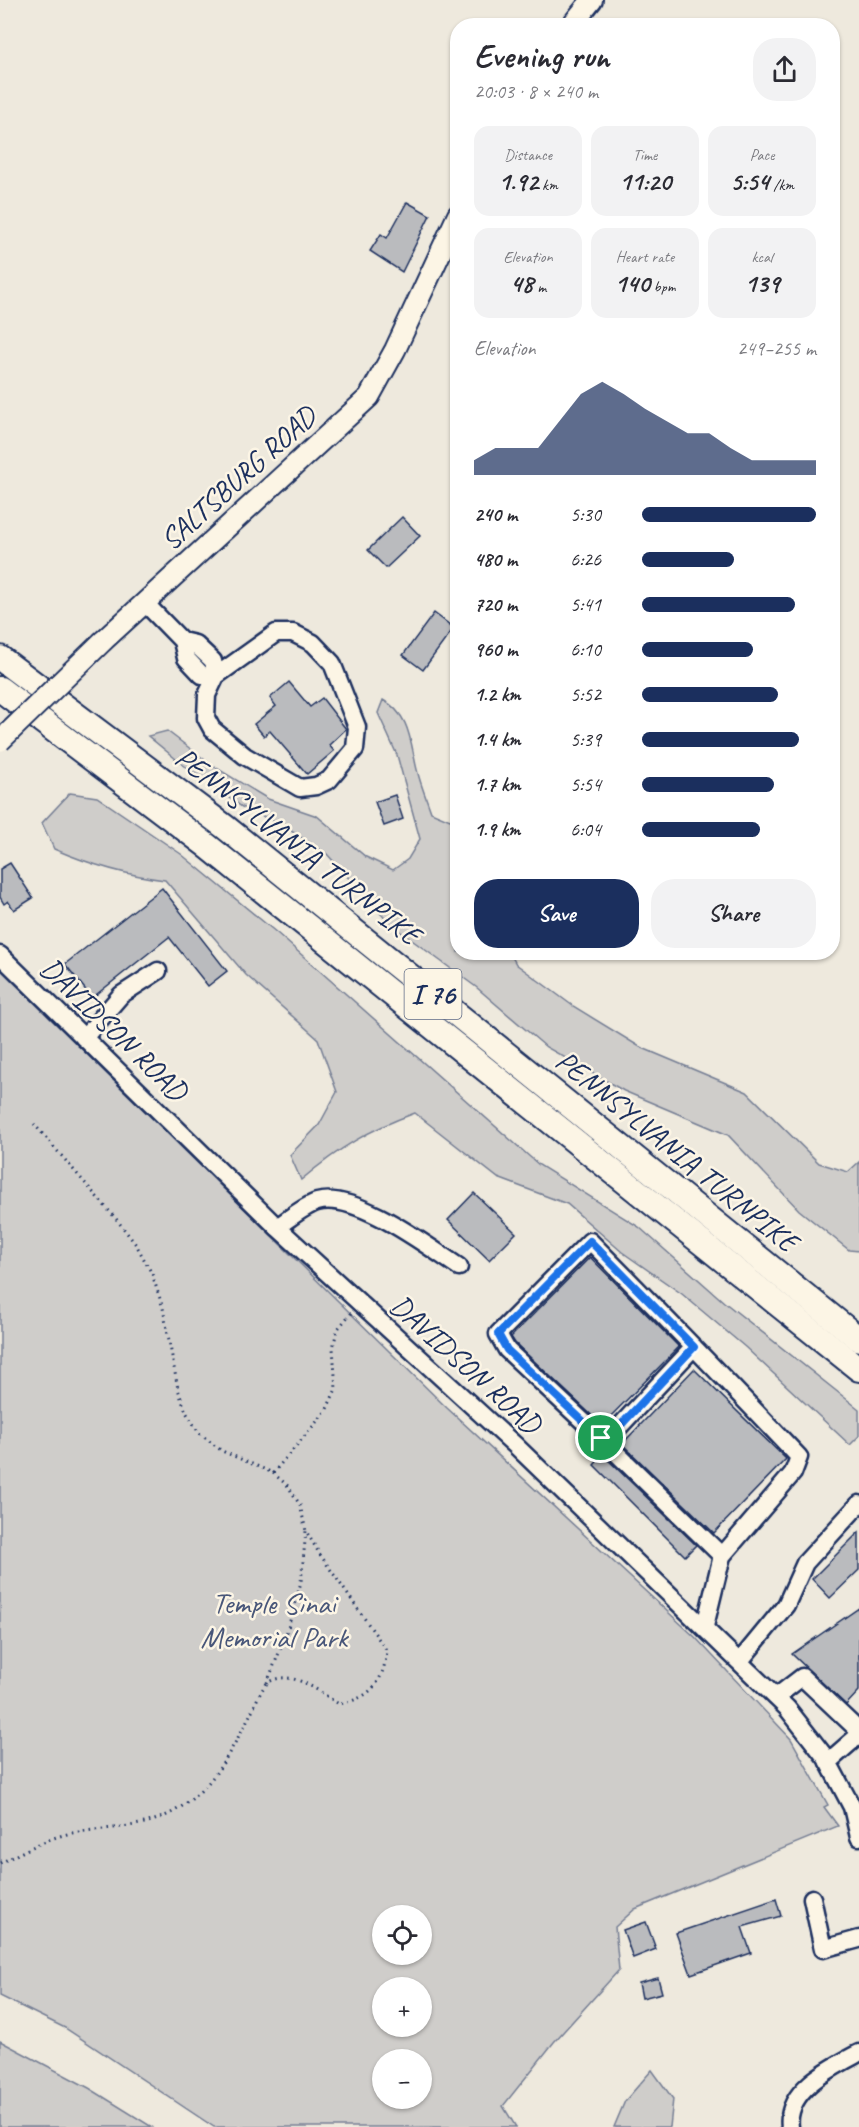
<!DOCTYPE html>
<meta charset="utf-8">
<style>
:root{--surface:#fff;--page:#f2f2f3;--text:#2b2b33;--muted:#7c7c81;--accent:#1b2f5e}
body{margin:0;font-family:Caveat,sans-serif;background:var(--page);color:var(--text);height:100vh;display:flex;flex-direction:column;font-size:22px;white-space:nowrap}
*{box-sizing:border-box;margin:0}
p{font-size:20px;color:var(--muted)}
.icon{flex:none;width:33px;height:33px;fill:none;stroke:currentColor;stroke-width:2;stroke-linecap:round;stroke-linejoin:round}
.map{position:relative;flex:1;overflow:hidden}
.details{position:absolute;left:450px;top:18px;width:390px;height:942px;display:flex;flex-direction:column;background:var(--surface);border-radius:24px;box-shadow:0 2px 4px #0004}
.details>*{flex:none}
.buttons{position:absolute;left:372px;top:1905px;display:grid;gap:12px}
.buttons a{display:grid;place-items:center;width:60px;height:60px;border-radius:50%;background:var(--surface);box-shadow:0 2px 4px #0004;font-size:30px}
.pin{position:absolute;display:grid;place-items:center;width:51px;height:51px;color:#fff;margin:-26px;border:3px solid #fff;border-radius:50%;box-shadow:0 2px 6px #0007}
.round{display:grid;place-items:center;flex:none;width:63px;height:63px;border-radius:24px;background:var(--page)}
.head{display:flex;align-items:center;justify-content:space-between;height:102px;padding:0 24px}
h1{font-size:33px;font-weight:600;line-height:45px}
.figures{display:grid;grid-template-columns:repeat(3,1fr);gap:9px;height:102px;padding:6px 24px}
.figures div{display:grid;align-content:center;border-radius:15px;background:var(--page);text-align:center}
.figures b{font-size:26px;font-weight:600}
.figures small{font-size:16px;font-weight:400}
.figures p{font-size:16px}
.chart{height:168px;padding:12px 24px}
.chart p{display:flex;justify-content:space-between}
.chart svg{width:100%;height:108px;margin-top:6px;fill:var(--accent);opacity:.7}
.cta{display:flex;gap:12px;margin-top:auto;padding:12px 24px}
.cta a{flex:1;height:69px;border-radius:24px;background:var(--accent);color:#fff;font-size:24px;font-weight:600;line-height:69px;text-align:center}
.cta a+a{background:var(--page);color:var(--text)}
ul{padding:0 24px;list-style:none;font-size:20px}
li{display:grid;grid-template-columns:96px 72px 1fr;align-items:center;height:45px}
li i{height:15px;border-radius:8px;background:var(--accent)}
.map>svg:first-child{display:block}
.green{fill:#cfcdca;stroke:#757e94;stroke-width:1.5;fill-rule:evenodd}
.building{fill:#babbbe;stroke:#1b2f5e;stroke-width:1.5}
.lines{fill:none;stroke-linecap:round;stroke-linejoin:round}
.minor-casing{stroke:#1b2f5e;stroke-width:21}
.major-casing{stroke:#1b2f5e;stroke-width:24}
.highway-casing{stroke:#1b2f5e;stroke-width:28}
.path{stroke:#1b2f5e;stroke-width:3;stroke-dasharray:1.5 4.5;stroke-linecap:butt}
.minor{stroke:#fcf5e5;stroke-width:16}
.major{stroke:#fcf5e5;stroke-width:20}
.highway{stroke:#fcf5e5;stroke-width:24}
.major-bridge-casing{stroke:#1b2f5e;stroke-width:24;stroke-linecap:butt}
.major-bridge{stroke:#fcf5e5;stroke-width:20}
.route-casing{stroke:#fff;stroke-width:12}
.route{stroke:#1a73e8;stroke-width:8}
.labels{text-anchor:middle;stroke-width:5;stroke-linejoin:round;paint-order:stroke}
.shield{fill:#fcf5e5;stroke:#5e6a86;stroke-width:1.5}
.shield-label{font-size:28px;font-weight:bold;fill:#1b2f5e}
.street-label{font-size:30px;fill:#1b2f5e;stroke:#fcf5e5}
.park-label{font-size:30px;fill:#485679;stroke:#fcf5e5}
</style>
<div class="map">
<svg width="859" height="2127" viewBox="0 0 859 2127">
<rect width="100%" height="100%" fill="#eee9dd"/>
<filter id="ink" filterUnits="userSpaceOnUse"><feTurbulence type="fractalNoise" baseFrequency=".0167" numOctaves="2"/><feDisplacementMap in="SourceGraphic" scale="12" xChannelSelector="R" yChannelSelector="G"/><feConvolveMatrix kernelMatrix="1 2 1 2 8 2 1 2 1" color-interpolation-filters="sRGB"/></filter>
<g filter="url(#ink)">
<g class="green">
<path d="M383,700C413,716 410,748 419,777C422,788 427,800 431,812L450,820L457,817L458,952L510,953L516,964L573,1006L640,1047L747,1092L819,1163L848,1172L859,1162V1251L849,1250L799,1210L728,1135L624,1091L546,1047L476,987L390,924L327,854L282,825L242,807L182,764L148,736L167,731L213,766L268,799L317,816L366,857L393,870L408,859L420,839L397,755L378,713Z"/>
<path d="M70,793L97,797L181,854L277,933L539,1165L639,1227L724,1302L859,1409V1436L850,1445L745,1347L682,1294L622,1252L567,1204L498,1178L415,1113C368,1130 339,1148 301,1180L290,1155L319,1125L337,1092L318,1039L246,975L165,880C125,875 91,865 54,849L42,823Z"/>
<path d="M0,969L447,1408L695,1637L791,1739L828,1805L824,1807L838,1826L635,1909L615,1927L619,1970L554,2042L503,2106L516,2127H214L65,2028L0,1996ZM382,1916H422V1954H382ZM382,1988H422V2026H382ZM382,2060H422V2098H382Z"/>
<polygon points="0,2041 89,2088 152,2127 0,2127"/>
<polygon points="652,2070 673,2099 670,2127 614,2127 625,2101"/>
</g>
<g class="building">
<polygon points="407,202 430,215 402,272 370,251 381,234 387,238"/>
<polygon points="402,517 420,536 386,568 368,550"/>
<polygon points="434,613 454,628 423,670 403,655"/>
<polygon points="289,682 310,707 322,698 346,729 329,745 334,751 307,774 270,731 264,736 254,724 276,706 270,698"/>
<polygon points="395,795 403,819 384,826 375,802"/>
<polygon points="10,863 33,898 14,910 8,901 4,904 0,897 0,869"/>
<polygon points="162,888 227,971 208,986 169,937 92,998 65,964"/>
<polygon points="474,1193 516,1233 489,1260 448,1220"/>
<polygon points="590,1257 679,1347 602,1425 515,1343 511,1337"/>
<polygon points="694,1369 786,1459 714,1533 622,1444"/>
<polygon points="603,1455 696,1545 685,1556 594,1465"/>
<polygon points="859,1532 859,1570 830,1598 812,1579"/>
<polygon points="859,1608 859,1691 846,1705 792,1654"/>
<polygon points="776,1899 781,1916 742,1927 751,1953 691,1974 676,1933"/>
<polygon points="646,1922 656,1949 633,1958 623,1930"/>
<polygon points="658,1978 662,1993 642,1998 639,1983"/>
</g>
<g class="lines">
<g class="minor-casing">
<g id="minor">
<polyline points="145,603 182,641 186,658 202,675 216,676 276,633 293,633 313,643 332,663 357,727 355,749 329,780 316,786 300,788 245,756 212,729 206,718 207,695 216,676 213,661 195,644 182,641"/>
<polyline points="0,955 277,1227 516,1446 787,1708 826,1758 852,1807 859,1837"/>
<polyline points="84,1038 121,995 158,971"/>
<path d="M277,1227C289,1219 304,1206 317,1202C355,1191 427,1246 459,1267"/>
<path d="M694,1347L620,1426L601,1438L507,1350L498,1334L590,1241C660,1312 730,1384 799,1457L793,1473L722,1556L705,1626"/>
<polyline points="601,1438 722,1556"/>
<polyline points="740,1661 786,1605 805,1563 859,1504"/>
<polyline points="776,1697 802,1677 859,1731"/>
<polyline points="828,1762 859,1735"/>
<polyline points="812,1898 823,1949 859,1939"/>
<path d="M790,2127C785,2090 831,2068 859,2053"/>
</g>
</g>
<g class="major-casing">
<g id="major">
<polyline points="571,26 592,0"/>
<polyline points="103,641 369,397 395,350 458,215"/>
</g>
</g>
<g class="highway-casing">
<g id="highway">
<polyline points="0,658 225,827 859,1339"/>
<polyline points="0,689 205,844 859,1369"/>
</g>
</g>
<g class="path">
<polyline points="273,1473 326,1411 336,1389 333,1348 337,1330 351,1313"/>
<polyline points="267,1683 286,1635 301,1582 306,1531"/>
<path d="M0,1863C23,1852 46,1838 72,1833C120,1825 156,1831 195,1796C218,1777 235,1743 249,1717C254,1708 261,1687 269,1682C293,1668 320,1693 339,1704C371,1698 383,1683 387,1651L319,1553L306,1531L300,1505L288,1486L273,1473L222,1451L199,1433L186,1412L178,1389L163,1308L152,1274L137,1246L117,1220L34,1124"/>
</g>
<use href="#minor" class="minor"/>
<use href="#major" class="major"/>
<use href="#highway" class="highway"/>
<g class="major-bridge-casing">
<polyline id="major-bridge" points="0,741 103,641"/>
</g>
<use href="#major-bridge" class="major-bridge"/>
</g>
</g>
<g class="lines" filter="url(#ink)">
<g class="route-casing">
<polygon id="route" points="590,1241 694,1347 620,1426 601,1438 507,1350 498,1334"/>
</g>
<use href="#route" class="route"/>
</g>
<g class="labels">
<rect class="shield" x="404.5" y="969" width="57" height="50" rx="4.5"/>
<g class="shield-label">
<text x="433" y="1004">I 76</text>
</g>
<g class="street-label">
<text transform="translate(238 478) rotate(-42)" y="10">SALTSBURG ROAD</text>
<text transform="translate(298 846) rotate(38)" y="10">PENNSYLVANIA TURNPIKE</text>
<text transform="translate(114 1029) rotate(44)" y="10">DAVIDSON ROAD</text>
<text transform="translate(677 1151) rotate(39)" y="10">PENNSYLVANIA TURNPIKE</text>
<text transform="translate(466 1364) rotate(42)" y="10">DAVIDSON ROAD</text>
</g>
<g class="park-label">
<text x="274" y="1613">Temple Sinai<tspan x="274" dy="34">Memorial Park</tspan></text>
</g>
</g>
</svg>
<div class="buttons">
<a><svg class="icon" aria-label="locate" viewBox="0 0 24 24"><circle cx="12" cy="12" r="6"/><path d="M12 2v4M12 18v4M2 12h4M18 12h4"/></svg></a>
<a>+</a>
<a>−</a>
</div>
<div class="pin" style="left:601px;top:1438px;background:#1e9e55"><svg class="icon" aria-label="arrive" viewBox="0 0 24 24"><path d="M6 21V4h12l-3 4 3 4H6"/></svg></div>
<section class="details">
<div class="head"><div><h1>Evening run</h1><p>20:03 · 8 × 240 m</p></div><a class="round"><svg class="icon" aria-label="share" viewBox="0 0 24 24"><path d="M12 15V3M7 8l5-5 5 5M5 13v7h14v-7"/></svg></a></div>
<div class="figures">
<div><p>Distance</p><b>1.92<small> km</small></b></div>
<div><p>Time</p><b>11:20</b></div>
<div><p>Pace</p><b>5:54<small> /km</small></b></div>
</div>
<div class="figures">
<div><p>Elevation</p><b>48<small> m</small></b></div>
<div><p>Heart rate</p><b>140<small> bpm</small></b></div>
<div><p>kcal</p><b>139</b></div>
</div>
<div class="chart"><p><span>Elevation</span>249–255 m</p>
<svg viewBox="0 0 160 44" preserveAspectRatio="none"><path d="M0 44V38L10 33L20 33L30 33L40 22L50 11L60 6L70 11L80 17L90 22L100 27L110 27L120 33L130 38L140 38L150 38L160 38V44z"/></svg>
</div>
<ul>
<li><b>240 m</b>5:30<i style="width:100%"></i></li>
<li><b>480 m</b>6:26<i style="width:53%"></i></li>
<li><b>720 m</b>5:41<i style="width:88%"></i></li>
<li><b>960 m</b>6:10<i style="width:64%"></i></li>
<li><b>1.2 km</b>5:52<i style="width:78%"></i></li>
<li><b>1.4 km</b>5:39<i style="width:90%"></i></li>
<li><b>1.7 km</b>5:54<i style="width:76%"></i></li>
<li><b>1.9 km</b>6:04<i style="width:68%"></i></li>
</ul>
<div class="cta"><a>Save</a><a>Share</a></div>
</section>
</div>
